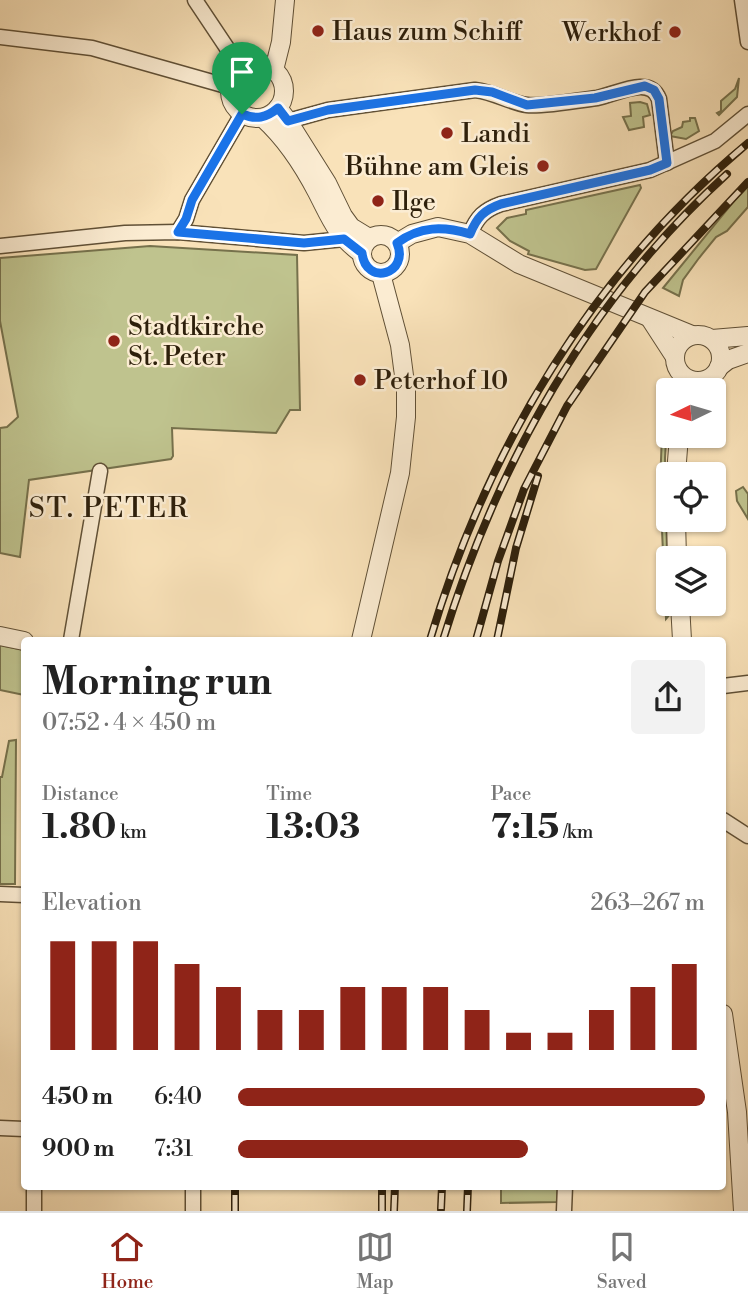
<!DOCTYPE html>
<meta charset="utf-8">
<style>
:root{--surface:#fff;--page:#f2f2f2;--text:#222;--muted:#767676;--line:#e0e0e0;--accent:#8f2418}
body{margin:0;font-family:"Libre Bodoni",serif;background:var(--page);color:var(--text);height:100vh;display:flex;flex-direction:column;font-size:26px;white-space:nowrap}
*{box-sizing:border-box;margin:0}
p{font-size:23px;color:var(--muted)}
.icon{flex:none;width:38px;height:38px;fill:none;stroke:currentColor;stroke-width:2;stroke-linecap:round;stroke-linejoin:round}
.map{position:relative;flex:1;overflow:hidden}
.side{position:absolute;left:21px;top:637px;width:705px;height:553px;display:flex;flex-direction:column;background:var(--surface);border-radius:7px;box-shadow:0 2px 5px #0004}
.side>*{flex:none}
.needle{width:46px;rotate:265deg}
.controls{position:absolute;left:656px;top:378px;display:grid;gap:14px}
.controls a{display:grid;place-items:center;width:70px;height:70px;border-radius:7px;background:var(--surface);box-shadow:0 2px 5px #0004;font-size:35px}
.pin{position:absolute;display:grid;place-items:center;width:60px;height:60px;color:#fff;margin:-72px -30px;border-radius:50% 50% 50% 0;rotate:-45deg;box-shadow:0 0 7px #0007}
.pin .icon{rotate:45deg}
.round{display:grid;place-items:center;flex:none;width:74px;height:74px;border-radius:7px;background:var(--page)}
.overview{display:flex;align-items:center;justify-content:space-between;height:119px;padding:0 21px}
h1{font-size:38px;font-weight:800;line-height:52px}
.metrics{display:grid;grid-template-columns:repeat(3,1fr);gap:10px;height:119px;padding:7px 21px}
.metrics div{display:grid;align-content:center}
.metrics b{font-size:35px;font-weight:800}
.metrics small{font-size:19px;font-weight:400}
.metrics p{font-size:19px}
.chart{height:196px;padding:14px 21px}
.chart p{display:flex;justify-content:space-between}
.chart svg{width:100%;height:126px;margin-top:7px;stroke:var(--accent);stroke-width:6}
ul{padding:0 21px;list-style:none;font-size:23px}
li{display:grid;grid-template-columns:112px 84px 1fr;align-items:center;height:52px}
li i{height:18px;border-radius:9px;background:var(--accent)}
.dock{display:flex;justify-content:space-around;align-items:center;height:98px;border-top:2px solid var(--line);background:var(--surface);font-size:19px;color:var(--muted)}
.dock a{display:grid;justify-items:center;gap:4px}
.dock .selected{color:var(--accent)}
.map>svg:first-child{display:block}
.green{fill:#bfc38e;stroke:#76714c;stroke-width:2}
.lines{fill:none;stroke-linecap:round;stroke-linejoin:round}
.minor-casing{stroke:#605036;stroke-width:17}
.tertiary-casing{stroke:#605036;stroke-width:20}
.minor{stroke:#fbecd2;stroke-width:14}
.tertiary{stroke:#fbecd2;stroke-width:18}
.rail-casing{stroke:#2d1f0b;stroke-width:8}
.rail{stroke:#fbecd2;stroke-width:5;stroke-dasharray:16;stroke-linecap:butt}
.route-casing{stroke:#fff;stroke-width:14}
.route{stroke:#1a73e8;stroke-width:9}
.poi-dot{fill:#8f2418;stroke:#fbecd2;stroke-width:2.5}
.labels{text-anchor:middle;stroke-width:5;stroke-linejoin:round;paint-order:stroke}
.poi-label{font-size:26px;fill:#2d1f0b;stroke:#fbecd2;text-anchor:start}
.neighbourhood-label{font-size:28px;letter-spacing:2px;fill:#2d1f0b;stroke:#fbecd2}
</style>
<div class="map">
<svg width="748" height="1211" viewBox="0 0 748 1211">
<rect width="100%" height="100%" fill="#f9e2b9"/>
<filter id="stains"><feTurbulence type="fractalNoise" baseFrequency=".00286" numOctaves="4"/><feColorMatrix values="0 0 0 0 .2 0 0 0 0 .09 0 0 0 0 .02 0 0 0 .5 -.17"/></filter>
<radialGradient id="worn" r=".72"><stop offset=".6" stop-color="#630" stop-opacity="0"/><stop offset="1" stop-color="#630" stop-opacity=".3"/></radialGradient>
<g class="green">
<polygon points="739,78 737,97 719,115 717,113 721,111 721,101 735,89"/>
<polygon points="640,102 647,104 650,115 643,117 644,127 629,130 623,117 631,116 630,103"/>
<polygon points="690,118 695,118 699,131 686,139 670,136 673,131 682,127 683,122 690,121"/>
<polygon points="748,184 748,207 727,231 716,237 699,258 683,280 679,296 663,288"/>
<polygon points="640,185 641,188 596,269 585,270 528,254 529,251 510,241 497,228 507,218 526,214 526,210"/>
<polygon points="150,246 297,255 300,410 290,410 276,433 172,428 173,456 171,459 29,480 20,557 0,553 0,428 7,427 18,417 0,321 0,258"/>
<polygon points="663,407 668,408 665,458 668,604 671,613 666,619 660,486"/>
<polygon points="743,487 748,494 748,519 737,501 736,491"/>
<polygon points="0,645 24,650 24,695 0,690"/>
<polygon points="16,740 15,884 0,884 0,777 2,777 9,741"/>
<polygon points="501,1187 558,1187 557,1202 501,1203"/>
</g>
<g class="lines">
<g class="minor-casing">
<g id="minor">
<polyline points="195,0 241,69"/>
<polyline points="742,0 748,42"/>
<polyline points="0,37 92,48 230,87"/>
<path d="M288,121L328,110L475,90C494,92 511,103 527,105C540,107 582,100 597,98C615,95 650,74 659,99L667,163"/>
<polyline points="178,232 186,219 192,200 242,114"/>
<path d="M470,234C477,217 484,210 501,204L650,170L715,141L748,114"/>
<polyline points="0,246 125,233 178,232 304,243 344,239"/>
<polyline points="71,640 100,471"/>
<polyline points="723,686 748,683"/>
<polyline points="723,820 748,836"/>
<polyline points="0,894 24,895"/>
<polyline points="0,1128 24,1129"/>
<polyline points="34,1211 34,1186"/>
<polyline points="193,1211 193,1186"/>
<polyline points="564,1211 565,1186"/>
</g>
</g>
<g class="tertiary-casing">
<g id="tertiary">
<circle cx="257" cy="91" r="27"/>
<polyline points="274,70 281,42 285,0"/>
<polyline points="278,108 288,121 327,183 343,216 351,227 369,238"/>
<path d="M263,118C285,138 303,165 317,192C331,219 336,235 361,253"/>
<circle cx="381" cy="254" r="19"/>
<polyline points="397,243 412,234 438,227 470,234 519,264 692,335"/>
<polyline points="651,320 675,357"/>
<circle cx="698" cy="358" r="23"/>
<polyline points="712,339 748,336"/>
<polyline points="719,367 728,360 748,353"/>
<polyline points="676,474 679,436"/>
<polyline points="676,520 677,558"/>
<polyline points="680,604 682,640"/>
<polyline points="0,636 24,641"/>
<polyline points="361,640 400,473 406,417 406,391 400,345 381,274"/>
<polyline points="723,1014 737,1112 743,1211"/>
</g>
</g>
<use href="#minor" class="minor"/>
<use href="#tertiary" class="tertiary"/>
<g class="rail-casing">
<g id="rail">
<path d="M430,640C487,448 593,272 748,143"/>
<path d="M443,640C497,464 589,299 727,174"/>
<polyline points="476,640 498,561 524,489 567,406 645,292 748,182"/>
<polyline points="497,640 516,548 538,476"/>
<polyline points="441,1209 442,1186"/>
<polyline points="235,1211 235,1186"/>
<polyline points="382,1211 382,1186"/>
<polyline points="394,1211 395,1186"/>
<polyline points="467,1211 468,1186"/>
</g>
</g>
<use href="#rail" class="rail"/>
</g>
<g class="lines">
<g class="route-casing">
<path id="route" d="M645,86L654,90L659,99L667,163L650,170L501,204C484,210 477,217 470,234C443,226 420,226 397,243C410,274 366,287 362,253L344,239L304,243L178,232L186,219L192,200L242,114C256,120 266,118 278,108L288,121L328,110L475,90L492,92L527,105L595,98Z"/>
</g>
<use href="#route" class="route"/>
</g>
<g class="poi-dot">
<circle cx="318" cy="31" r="7"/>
<circle cx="675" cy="32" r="7"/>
<circle cx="447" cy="133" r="7"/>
<circle cx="543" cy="166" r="7"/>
<circle cx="378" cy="201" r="7"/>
<circle cx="114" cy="341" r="7"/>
<circle cx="360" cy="380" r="7"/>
</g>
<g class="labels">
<g class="poi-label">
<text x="332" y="40">Haus zum Schiff</text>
<text x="661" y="41" text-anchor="end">Werkhof</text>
<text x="461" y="142">Landi</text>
<text x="529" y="175" text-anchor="end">Bühne am Gleis</text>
<text x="392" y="210">Ilge</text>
<text x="128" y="335">Stadtkirche<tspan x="128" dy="30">St. Peter</tspan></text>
<text x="374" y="389">Peterhof 10</text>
</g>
<g class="neighbourhood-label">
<text x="109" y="517">ST. PETER</text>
</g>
</g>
<rect width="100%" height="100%" filter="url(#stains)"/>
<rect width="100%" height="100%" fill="url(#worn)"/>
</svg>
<div class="controls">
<a><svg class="needle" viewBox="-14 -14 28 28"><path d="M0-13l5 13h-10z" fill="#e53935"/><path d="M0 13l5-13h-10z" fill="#767676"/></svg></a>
<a><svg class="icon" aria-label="locate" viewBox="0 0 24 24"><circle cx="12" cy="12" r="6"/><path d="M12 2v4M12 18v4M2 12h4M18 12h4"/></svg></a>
<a><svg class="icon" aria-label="layers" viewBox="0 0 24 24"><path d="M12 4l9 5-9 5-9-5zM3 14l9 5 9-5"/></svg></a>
</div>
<div class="pin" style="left:242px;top:114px;background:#1e9e55"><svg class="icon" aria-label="arrive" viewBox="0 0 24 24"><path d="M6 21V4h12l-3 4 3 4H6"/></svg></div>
<section class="side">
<div class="overview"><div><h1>Morning run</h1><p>07:52 · 4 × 450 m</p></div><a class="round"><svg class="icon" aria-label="share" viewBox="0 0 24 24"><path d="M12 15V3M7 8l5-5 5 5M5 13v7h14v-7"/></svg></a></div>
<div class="metrics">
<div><p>Distance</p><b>1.80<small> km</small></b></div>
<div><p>Time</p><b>13:03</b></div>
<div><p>Pace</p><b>7:15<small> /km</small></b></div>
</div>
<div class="chart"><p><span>Elevation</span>263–267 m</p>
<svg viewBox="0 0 160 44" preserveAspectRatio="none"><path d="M5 44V6M15 44V6M25 44V6M35 44V14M45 44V22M55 44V30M65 44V30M75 44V22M85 44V22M95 44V22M105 44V30M115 44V38M125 44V38M135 44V30M145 44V22M155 44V14"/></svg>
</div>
<ul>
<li><b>450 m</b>6:40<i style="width:100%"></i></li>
<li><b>900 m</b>7:31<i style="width:62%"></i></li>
</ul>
</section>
</div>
<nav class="dock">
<a class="selected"><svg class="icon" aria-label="home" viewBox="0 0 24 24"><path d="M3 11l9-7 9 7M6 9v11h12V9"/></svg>Home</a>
<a><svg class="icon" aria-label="map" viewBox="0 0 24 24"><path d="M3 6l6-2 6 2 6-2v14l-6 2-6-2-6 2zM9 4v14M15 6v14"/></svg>Map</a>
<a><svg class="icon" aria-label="saved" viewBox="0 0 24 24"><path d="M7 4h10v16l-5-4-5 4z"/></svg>Saved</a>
</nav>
